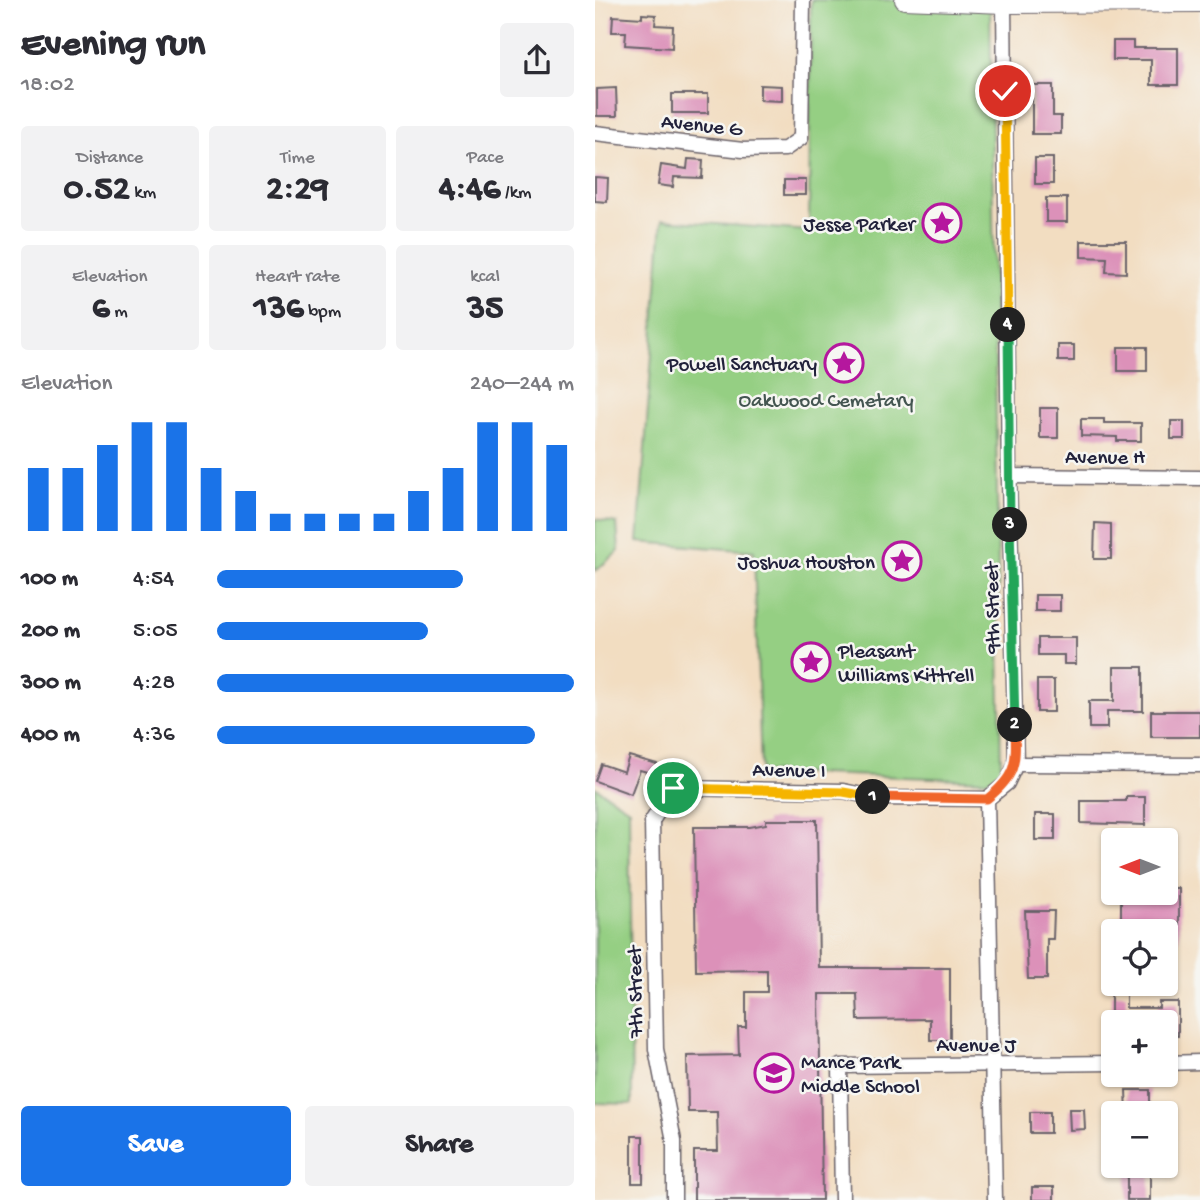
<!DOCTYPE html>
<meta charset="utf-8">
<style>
:root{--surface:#fff;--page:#f2f2f3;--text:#2b2b33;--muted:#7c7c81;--accent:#1a73e8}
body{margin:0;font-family:"Gochi Hand",sans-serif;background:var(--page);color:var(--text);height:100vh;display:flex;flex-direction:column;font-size:26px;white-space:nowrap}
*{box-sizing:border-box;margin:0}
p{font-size:23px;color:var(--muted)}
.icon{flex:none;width:38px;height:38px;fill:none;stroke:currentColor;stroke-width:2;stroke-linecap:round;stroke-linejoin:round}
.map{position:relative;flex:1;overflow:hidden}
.drawer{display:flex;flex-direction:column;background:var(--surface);width:595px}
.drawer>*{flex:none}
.needle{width:46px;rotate:270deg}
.buttons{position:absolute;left:506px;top:828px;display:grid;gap:14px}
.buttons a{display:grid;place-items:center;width:77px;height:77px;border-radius:7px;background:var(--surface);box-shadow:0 2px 5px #0004;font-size:35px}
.pin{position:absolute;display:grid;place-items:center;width:60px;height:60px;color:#fff;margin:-30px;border:4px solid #fff;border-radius:50%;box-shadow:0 2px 7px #0007}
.km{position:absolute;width:35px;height:35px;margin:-18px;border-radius:50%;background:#222;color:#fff;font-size:19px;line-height:35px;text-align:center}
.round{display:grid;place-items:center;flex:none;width:74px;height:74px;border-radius:7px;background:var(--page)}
.headline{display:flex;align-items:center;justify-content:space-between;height:119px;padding:0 21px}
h1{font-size:38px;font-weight:800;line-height:52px}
.figures{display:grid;grid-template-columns:repeat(3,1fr);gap:10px;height:119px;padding:7px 21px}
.figures div{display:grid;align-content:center;border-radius:7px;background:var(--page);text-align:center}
.figures b{font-size:35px;font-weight:800}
.figures small{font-size:19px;font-weight:400}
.figures p{font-size:19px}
.chart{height:196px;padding:14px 21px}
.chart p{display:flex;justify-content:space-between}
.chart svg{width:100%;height:126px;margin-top:7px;stroke:var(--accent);stroke-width:6}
.primary-button{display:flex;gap:14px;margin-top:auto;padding:14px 21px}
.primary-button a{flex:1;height:80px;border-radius:7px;background:var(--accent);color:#fff;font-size:28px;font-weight:800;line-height:80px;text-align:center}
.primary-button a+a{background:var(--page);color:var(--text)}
ul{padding:0 21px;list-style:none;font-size:23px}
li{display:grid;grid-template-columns:112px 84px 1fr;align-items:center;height:52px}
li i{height:18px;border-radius:9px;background:var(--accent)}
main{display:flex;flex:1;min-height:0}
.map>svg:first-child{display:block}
.green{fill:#95cf83;stroke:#5c785f;stroke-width:2}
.building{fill:#dc91b9}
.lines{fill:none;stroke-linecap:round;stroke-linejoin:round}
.minor-casing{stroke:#6b636a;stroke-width:17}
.tertiary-casing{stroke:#6b636a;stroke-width:20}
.minor{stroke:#fff;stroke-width:14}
.tertiary{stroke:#fff;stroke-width:18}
.split-1-casing{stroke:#fff;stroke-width:14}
.split-2-casing{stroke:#fff;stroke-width:14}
.split-3-casing{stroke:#fff;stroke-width:14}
.split-4-casing{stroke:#fff;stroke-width:14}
.split-5-casing{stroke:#fff;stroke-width:14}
.split-1{stroke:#f5b400;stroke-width:9}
.split-2{stroke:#f0652b;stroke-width:9}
.split-3{stroke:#22a559;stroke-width:9}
.split-4{stroke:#22a559;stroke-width:9}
.split-5{stroke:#f5b400;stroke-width:9}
.labels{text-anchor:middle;stroke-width:5;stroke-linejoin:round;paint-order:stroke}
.street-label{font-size:21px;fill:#22223b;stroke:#f6f6f2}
.poi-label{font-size:21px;fill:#22223b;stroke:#f6f6f2;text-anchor:end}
.park-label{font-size:21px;fill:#445651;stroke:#f6f6f2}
</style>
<main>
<section class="drawer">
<div class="headline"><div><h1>Evening run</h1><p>18:02</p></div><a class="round"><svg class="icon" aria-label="share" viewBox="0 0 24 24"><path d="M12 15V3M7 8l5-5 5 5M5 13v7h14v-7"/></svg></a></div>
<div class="figures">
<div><p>Distance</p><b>0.52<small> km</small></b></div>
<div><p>Time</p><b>2:29</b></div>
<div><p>Pace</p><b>4:46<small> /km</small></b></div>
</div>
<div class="figures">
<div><p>Elevation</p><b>6<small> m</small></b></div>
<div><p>Heart rate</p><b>136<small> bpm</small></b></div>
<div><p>kcal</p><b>35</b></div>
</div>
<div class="chart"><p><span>Elevation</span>240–244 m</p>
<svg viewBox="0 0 160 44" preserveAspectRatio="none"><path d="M5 44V22M15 44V22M25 44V14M35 44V6M45 44V6M55 44V22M65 44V30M75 44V38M85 44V38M95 44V38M105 44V38M115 44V30M125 44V22M135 44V6M145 44V6M155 44V14"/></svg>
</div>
<ul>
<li><b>100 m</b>4:54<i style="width:69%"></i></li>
<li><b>200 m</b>5:05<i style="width:59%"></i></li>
<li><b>300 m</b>4:28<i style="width:100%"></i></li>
<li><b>400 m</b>4:36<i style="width:89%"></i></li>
</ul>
<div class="primary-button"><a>Save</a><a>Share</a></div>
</section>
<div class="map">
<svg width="605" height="1200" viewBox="0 0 605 1200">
<rect width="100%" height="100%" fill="#f6f6f2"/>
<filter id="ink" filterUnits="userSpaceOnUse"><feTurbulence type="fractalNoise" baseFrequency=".0143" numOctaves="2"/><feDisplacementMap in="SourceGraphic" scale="14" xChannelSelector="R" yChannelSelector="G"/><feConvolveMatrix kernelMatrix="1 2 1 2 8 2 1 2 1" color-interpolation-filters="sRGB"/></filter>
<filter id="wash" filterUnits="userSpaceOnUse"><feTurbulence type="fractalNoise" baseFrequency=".00686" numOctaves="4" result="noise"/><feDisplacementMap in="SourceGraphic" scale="28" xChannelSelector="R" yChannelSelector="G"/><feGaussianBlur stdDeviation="1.57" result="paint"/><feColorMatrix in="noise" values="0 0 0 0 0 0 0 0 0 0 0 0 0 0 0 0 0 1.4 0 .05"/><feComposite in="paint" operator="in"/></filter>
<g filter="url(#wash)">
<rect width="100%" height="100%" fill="#f2ddc1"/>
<g class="green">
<polygon points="216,0 395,0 406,776 394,780 166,772 159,551 43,542 67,220 214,231"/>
<polygon points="0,519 22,523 24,551 0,571"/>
<polygon points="0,787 34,809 37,1104 0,1103"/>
</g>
<g id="blocks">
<g class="building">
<polygon points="47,14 61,15 60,25 78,26 77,48 30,45 31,32 17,32 18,16 47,18"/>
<polygon points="518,41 538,41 538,48 583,48 583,85 556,85 556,60 518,60"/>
<polygon points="165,85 187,86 187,101 165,100"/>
<polygon points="437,85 458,85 458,116 466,116 466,134 437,134"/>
<polygon points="21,88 22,116 2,116 2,89"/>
<rect x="77" y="94" width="36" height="19"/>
<rect x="440" y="158" width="18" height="26"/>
<polygon points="93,159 108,160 107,178 79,177 78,187 63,185 66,165 92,169"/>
<polygon points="0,177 13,178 12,202 0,201"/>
<rect x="189" y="180" width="22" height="15"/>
<rect x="451" y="198" width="21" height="24"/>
<polygon points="486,241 531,241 531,273 511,272 512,258 486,257"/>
<rect x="463" y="345" width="16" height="16"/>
<rect x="523" y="347" width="29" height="24"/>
<rect x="445" y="408" width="18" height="30"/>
<polygon points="486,419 509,419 509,423 546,423 546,441 522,441 522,437 486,436"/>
<rect x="576" y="421" width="13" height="18"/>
<polygon points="500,523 516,524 516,559 499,559"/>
<rect x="440" y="595" width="25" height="16"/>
<polygon points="443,638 481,638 481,664 469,664 469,655 443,655"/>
<polygon points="519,667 548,667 548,711 512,711 512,728 494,728 494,701 519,701"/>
<rect x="442" y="680" width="17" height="32"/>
<rect x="556" y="711" width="49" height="26"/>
<polygon points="34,756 62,764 59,774 45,770 36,794 0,781 6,764 29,772"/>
<polygon points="531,797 550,797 550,825 486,823 486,801 531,801"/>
<rect x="440" y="814" width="20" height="26"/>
<polygon points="171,820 222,820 224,968 355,968 355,1040 335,1040 335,1019 263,1020 262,994 224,994 227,1200 99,1200 99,1151 123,1151 122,1112 93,1112 92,1056 144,1055 143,1027 151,1027 151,992 172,992 172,970 101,971 99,827 155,827 171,824"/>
<polygon points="570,888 584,888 584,939 570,939 570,931 526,931 526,892 570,892"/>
<polygon points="430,911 459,911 458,939 452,939 452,979 433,979"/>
<polygon points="516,994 531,994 531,1008 564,1008 564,1002 583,1002 583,1036 570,1036 570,1022 516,1022"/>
<polygon points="531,1090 555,1090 555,1113 532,1113"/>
<polygon points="474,1109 489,1109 490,1129 475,1130"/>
<rect x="435" y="1112" width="20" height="21"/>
<rect x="37" y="1136" width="11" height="47"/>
<rect x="532" y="1166" width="23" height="34"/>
<rect x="437" y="1187" width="22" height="13"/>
</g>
</g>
</g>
<g filter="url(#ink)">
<use href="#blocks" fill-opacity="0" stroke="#6b636a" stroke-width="2"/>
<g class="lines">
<g class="minor-casing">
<g id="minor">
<polyline points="0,133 148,150 190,149 206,138 208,0"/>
<polyline points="414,476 605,478"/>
<polyline points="421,764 605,765"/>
<polyline points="570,1063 605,1062"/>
<polyline points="79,1200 79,1141 61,1049 57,821 78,788 248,791 282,798 392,799"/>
<polyline points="247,1200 245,1066 518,1063"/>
<polyline points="400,1200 392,799 412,783 421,764 414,476 409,4"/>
</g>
</g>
<g class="tertiary-casing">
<polyline id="tertiary" points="309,0 409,4 605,3"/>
</g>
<use href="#minor" class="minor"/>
<use href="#tertiary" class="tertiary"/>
</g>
</g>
<g class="lines" filter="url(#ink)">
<g class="split-1-casing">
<polyline id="split-1" points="78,788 248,792 278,797"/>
</g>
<g class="split-2-casing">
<path id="split-2" d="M278,797L392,799C423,774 421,763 420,725"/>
</g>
<g class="split-3-casing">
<polyline id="split-3" points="415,525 420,725"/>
</g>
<g class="split-4-casing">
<polyline id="split-4" points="413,325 415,525"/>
</g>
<g class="split-5-casing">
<polyline id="split-5" points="410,91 413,325"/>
</g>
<use href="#split-1" class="split-1"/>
<use href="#split-2" class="split-2"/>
<use href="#split-3" class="split-3"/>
<use href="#split-4" class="split-4"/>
<use href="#split-5" class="split-5"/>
</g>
<defs>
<g id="sight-ring" transform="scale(2.0125)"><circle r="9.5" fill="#f6f6f2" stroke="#b5179e" stroke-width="1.5"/><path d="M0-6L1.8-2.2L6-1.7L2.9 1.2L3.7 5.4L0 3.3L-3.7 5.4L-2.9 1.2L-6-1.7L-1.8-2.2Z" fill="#b5179e"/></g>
<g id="school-ring" transform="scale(2.0125)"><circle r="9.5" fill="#f6f6f2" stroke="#b5179e" stroke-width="1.5"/><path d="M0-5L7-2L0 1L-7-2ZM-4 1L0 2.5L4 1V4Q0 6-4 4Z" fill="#b5179e"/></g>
</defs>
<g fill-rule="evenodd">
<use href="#sight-ring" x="347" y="223"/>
<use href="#sight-ring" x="249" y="363"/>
<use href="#sight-ring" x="307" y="561"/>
<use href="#sight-ring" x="216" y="662"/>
<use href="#school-ring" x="179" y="1073"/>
</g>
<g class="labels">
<g class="street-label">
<text transform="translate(107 124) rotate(6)" y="7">Avenue G</text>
<text x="510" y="463">Avenue H</text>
<text transform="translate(396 608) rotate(-91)" y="7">9th Street</text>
<text transform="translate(194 769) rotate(1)" y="7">Avenue I</text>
<text transform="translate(39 992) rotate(-91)" y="7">7th Street</text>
<text x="381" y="1051">Avenue J</text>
</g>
<g class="poi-label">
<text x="320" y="230">Jesse Parker</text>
<text x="222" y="370">Powell Sanctuary</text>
<text x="280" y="568">Joshua Houston</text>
<text x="243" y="657" text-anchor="start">Pleasant<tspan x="243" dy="24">Williams Kittrell</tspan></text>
<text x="206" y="1068" text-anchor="start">Mance Park<tspan x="206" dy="24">Middle School</tspan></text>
</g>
<g class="park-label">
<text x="231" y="406">Oakwood Cemetary</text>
</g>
</g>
</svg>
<div class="buttons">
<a><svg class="needle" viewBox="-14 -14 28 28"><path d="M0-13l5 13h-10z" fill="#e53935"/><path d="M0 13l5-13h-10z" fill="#7c7c81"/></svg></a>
<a><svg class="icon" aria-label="locate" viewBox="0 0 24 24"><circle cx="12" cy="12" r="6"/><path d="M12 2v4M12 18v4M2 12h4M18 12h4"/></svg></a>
<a>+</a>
<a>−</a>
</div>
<div class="pin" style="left:78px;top:788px;background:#1e9e55"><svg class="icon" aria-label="arrive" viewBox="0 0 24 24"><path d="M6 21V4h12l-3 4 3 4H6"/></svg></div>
<div class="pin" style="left:410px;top:91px;background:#d93025"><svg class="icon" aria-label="check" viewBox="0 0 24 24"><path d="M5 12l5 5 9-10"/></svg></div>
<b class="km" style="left:278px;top:797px">1</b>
<b class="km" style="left:420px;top:725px">2</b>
<b class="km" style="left:415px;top:525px">3</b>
<b class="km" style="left:413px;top:325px">4</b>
</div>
</main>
